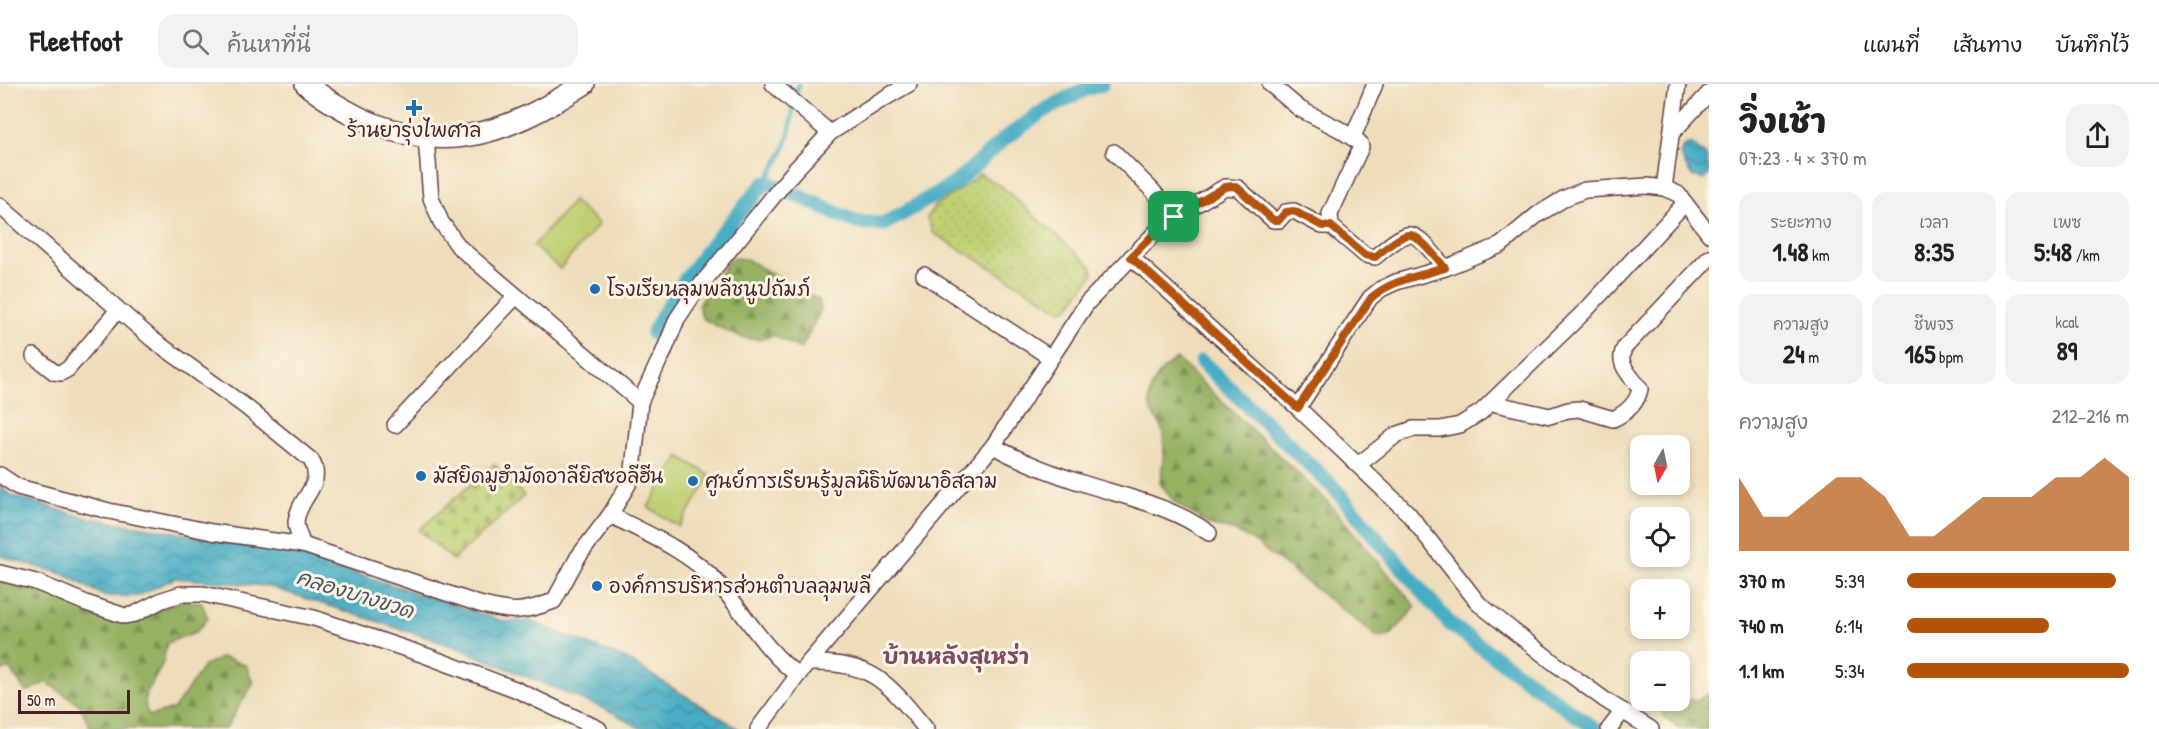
<!DOCTYPE html>
<html lang="th">
<meta charset="utf-8">
<style>
:root{--surface:#fff;--page:#f2f2f2;--text:#222;--muted:#767676;--line:#e0e0e0;--accent:#b45309}
body{margin:0;font-family:"Patrick Hand","Playpen Sans Thai",sans-serif;background:var(--page);color:var(--text);height:100vh;display:flex;flex-direction:column;font-size:22px;white-space:nowrap}
*{box-sizing:border-box;margin:0}
p{font-size:20px;color:var(--muted)}
.icon{flex:none;width:33px;height:33px;fill:none;stroke:currentColor;stroke-width:2;stroke-linecap:round;stroke-linejoin:round}
.map{position:relative;flex:1;overflow:hidden}
.panel{display:flex;flex-direction:column;background:var(--surface);width:450px}
.panel>*{flex:none}
.needle{width:39px;rotate:189deg}
.fabs{position:absolute;left:1630px;top:351px;display:grid;gap:12px}
.fabs a{display:grid;place-items:center;width:60px;height:60px;border-radius:12px;background:var(--surface);box-shadow:0 3px 9px #0003;font-size:30px}
.scale{position:absolute;left:18px;bottom:15px;width:112px;box-sizing:border-box;padding-left:6px;border:3px solid #4a1f2b;border-top:0;font-size:16px;line-height:21px;white-space:nowrap;color:#4a1f2b;-webkit-text-stroke:4px #fcf5e5;paint-order:stroke}
.pin{position:absolute;display:grid;place-items:center;width:51px;height:51px;color:#fff;margin:-26px;border-radius:12px;box-shadow:0 3px 9px #0006}
.round{display:grid;place-items:center;flex:none;width:63px;height:63px;border-radius:18px;background:var(--page)}
.summary{display:flex;align-items:center;justify-content:space-between;height:102px;padding:0 30px}
h1{font-size:33px;font-weight:800;line-height:45px}
.stats{display:grid;grid-template-columns:repeat(3,1fr);gap:9px;height:102px;padding:6px 30px}
.stats div{display:grid;align-content:center;border-radius:15px;background:var(--page);text-align:center}
.stats b{font-size:26px;font-weight:800}
.stats small{font-size:16px;font-weight:400}
.stats p{font-size:16px}
.chart{height:168px;padding:12px 30px}
.chart p{display:flex;justify-content:space-between}
.chart svg{width:100%;height:108px;margin-top:6px;fill:var(--accent);opacity:.7}
ul{padding:0 30px;list-style:none;font-size:20px}
li{display:grid;grid-template-columns:96px 72px 1fr;align-items:center;height:45px}
li i{height:15px;border-radius:8px;background:var(--accent)}
header{display:flex;align-items:center;gap:36px;box-sizing:border-box;height:84px;padding:0 30px;background:var(--surface);border-bottom:2px solid var(--line)}
header strong{font-size:28px}
nav{display:flex;gap:33px;margin-inline-start:auto;font-size:21px}
.search{width:420px;height:54px;background:var(--page);display:flex;align-items:center;gap:15px;box-sizing:border-box;padding:0 21px;border-radius:18px;color:var(--muted);font-size:22px}
main{display:flex;flex:1;min-height:0}
.map>svg:first-child{display:block}
.grass{fill:url(#grass-dots);stroke:#84774e;stroke-width:1.5}
.forest{fill:url(#forest-firs);stroke:#706847;stroke-width:1.5}
.cemetery{fill:url(#cemetery-stones);stroke:#84774e;stroke-width:1.5}
.pitch{fill:#becf71;stroke:#84774e;stroke-width:1.5}
.water{fill:url(#water-waves);stroke:#486678;stroke-width:1.5}
.lines{fill:none;stroke-linecap:round;stroke-linejoin:round}
.stream{stroke:#46adc5;stroke-width:4.5}
.canal{stroke:#46adc5;stroke-width:15}
.street-casing{stroke:#633c41;stroke-width:18}
.secondary-casing{stroke:#633c41;stroke-width:24}
.street{stroke:#fff;stroke-width:15}
.secondary{stroke:#fff;stroke-width:21}
.route-casing{stroke:#fff;stroke-width:12}
.route{stroke:#b45309;stroke-width:8}
.poi-dot{fill:#1f6fb2;stroke:#fcf5e5;stroke-width:2}
.labels{text-anchor:middle;stroke-width:6;stroke-linejoin:round;paint-order:stroke}
.poi-label{font-size:20px;fill:#4a1f2b;stroke:#fcf5e5;text-anchor:start}
.water-label{font-size:21px;font-style:italic;fill:#485869;stroke:#fcf5e5}
.quarter-label{font-size:22px;font-weight:bold;fill:#7c4c68;stroke:#fcf5e5}
</style>
<header>
<strong>Fleetfoot</strong>
<div class="search"><svg class="icon" aria-label="search" viewBox="0 0 24 24"><circle cx="10" cy="10" r="6"/><path d="M15 15l6 6"/></svg>ค้นหาที่นี่</div>
<nav><a>แผนที่</a><a>เส้นทาง</a><a>บันทึกไว้</a></nav>
</header>
<main>
<div class="map">
<svg width="1709" height="645" viewBox="0 0 1709 645">
<defs>
<pattern id="grass-dots" width="8" height="8" patternUnits="userSpaceOnUse" patternTransform="scale(1.5)"><rect width="8" height="8" fill="#becf71"/><path d="M2 2h.1M6 6h.1" fill="none" stroke="#a5b162" stroke-width="1.8" stroke-linecap="round"/></pattern>
<pattern id="forest-firs" width="22" height="20" patternUnits="userSpaceOnUse" patternTransform="scale(1.5)"><rect width="22" height="20" fill="#96b263"/><path d="M5 1l3.5 6h-7zM16 11l3.5 6h-7z" fill="#7c9052"/></pattern>
<pattern id="cemetery-stones" width="16" height="16" patternUnits="userSpaceOnUse" patternTransform="scale(1.5)"><rect width="16" height="16" fill="#becf71"/><path d="M2 7V4a2 2 0 0 1 4 0v3zM10 15v-3a2 2 0 0 1 4 0v3z" fill="#a5b162"/></pattern>
<pattern id="water-waves" width="16" height="10" patternUnits="userSpaceOnUse" patternTransform="scale(1.5)"><rect width="16" height="10" fill="#46adc5"/><path d="M0 5q4-4 8 0t8 0" fill="none" stroke="#3c8ca0"/></pattern>
</defs>
<rect width="100%" height="100%" fill="#fcf5e5"/>
<filter id="ink" filterUnits="userSpaceOnUse"><feTurbulence type="fractalNoise" baseFrequency=".0167" numOctaves="2"/><feDisplacementMap in="SourceGraphic" scale="12" xChannelSelector="R" yChannelSelector="G"/><feConvolveMatrix kernelMatrix="1 2 1 2 8 2 1 2 1" color-interpolation-filters="sRGB"/></filter>
<filter id="wash" filterUnits="userSpaceOnUse"><feTurbulence type="fractalNoise" baseFrequency=".008" numOctaves="4" result="noise"/><feDisplacementMap in="SourceGraphic" scale="24" xChannelSelector="R" yChannelSelector="G"/><feGaussianBlur stdDeviation="1.35" result="paint"/><feColorMatrix in="noise" values="0 0 0 0 0 0 0 0 0 0 0 0 0 0 0 0 0 1.4 0 .05"/><feComposite in="paint" operator="in"/></filter>
<g filter="url(#wash)">
<rect width="100%" height="100%" fill="#edb"/>
<polygon class="grass" points="980,90 1001,102 1091,182 1093,190 1068,224 1061,226 933,149 927,134 934,122 961,105"/>
<g class="forest">
<path d="M731,174L746,175L819,216L821,226L801,265L773,251C749,264 723,245 702,234L698,221Z"/>
<path d="M1177,275L1327,417L1416,523L1390,552L1379,554L1252,456L1230,445L1211,442L1175,419L1160,399C1162,382 1167,360 1161,342C1159,337 1152,332 1151,326C1145,304 1159,286 1177,275Z"/>
<path d="M0,496L36,506L110,535L128,538L181,517L201,518L208,534L197,547L167,559C165,565 165,572 163,578C156,599 137,608 149,632L174,625L204,582L222,573L246,581L253,600L225,645H91L80,621L46,598L26,608L9,584L0,588Z"/>
<polygon points="1709,610 1709,645 1682,645 1664,633 1662,627 1668,617 1680,616 1680,614 1697,616"/>
</g>
<polygon class="cemetery" points="494,380 524,412 453,476 419,446"/>
<g class="pitch">
<polygon points="573,117 599,140 560,185 533,162"/>
<polygon points="679,372 711,392 679,443 648,423"/>
</g>
<g class="water">
<polygon points="1691,59 1707,73 1709,91 1704,95 1692,92 1680,71 1683,62"/>
<polygon points="0,403 13,412 84,433 288,467 506,538 530,537 626,575 739,645 641,645 612,628 453,562 267,502 175,494 138,512 104,512 66,491 0,472"/>
</g>
<g class="lines">
<g class="stream">
<polyline points="796,9 799,0"/>
<path d="M764,100C783,70 789,62 793,25"/>
</g>
<g class="canal">
<path d="M653,249C681,193 723,147 764,100L770,99L856,138L884,140L954,100L1004,55L1045,26L1086,5L1102,0"/>
<polyline points="1202,278 1334,404 1451,541 1595,645"/>
</g>
</g>
</g>
<g filter="url(#ink)">
<g class="lines">
<g class="street-casing">
<g id="street">
<polyline points="773,0 830,49"/>
<path d="M1270,0L1300,25L1339,45L1360,59L1361,63L1330,130L1331,142L1365,171L1375,173C1384,166 1396,154 1407,151C1419,148 1437,175 1445,184"/>
<polyline points="1673,48 1709,9"/>
<polyline points="1353,53 1375,0"/>
<polyline points="426,54 431,114 441,138 459,163 640,318"/>
<polyline points="1664,104 1678,0"/>
<path d="M0,122L152,255L246,323L311,376C326,401 298,413 296,438C296,445 300,454 303,461"/>
<polyline points="1175,133 1225,103 1238,104 1273,136 1279,136 1286,128 1294,127 1322,142 1331,142"/>
<polyline points="1131,173 1298,324 1408,429 1479,520 1553,578 1605,616 1651,645"/>
<polyline points="924,191 1051,274"/>
<polyline points="34,272 54,288 61,289 68,285 118,226"/>
<polyline points="662,272 677,235 695,208 794,87 830,49 878,18 909,0"/>
<path d="M1492,319L1550,332L1568,326L1579,325L1613,335C1626,329 1637,320 1640,305C1631,291 1615,280 1625,263L1709,174"/>
<polyline points="1298,324 1370,214 1381,205 1396,198 1445,184 1501,161 1537,131 1565,114 1585,106 1647,102 1664,104 1678,110 1709,150"/>
<polyline points="395,341 516,212"/>
<path d="M993,362C1022,378 1051,389 1082,399C1128,414 1170,421 1209,449"/>
<polyline points="1358,381 1396,351 1413,345 1440,345 1460,341 1481,328 1587,225 1685,119"/>
<path d="M0,391L18,403L109,427L212,448L303,461L479,520C512,529 522,529 554,517L578,473L610,431L629,399L633,386L640,318L659,277"/>
<path d="M610,431C646,449 688,467 716,497C745,528 763,566 798,591L758,645"/>
<polyline points="0,489 36,498 86,519 125,532 135,530 162,516 181,510 203,510 314,534 427,572 515,605 599,645"/>
<path d="M809,579C873,577 888,599 926,645"/>
<polyline points="798,591 993,362 1087,219 1159,145 1175,133 1152,106 1114,68"/>
<polyline points="1609,645 1623,627"/>
</g>
</g>
<g class="secondary-casing">
<path id="secondary" d="M306,0C323,15 344,26 364,36C449,73 511,47 584,0"/>
</g>
<use href="#street" class="street"/>
<use href="#secondary" class="secondary"/>
</g>
</g>
<g class="lines" filter="url(#ink)">
<g class="route-casing">
<path id="route" d="M1233,102L1238,104L1273,136H1279L1286,128L1294,127L1322,142H1331L1365,171L1375,173C1384,166 1396,154 1407,151C1418,148 1437,175 1445,184C1419,192 1391,196 1371,214L1298,324L1131,173L1159,145L1174,133L1225,103Z"/>
</g>
<use href="#route" class="route"/>
</g>
<g class="poi-dot">
<path d="M411 15h6v6h6v6h-6v6h-6v-6h-6v-6h6z"/>
<circle cx="595" cy="205" r="6"/>
<circle cx="421" cy="392" r="6"/>
<circle cx="693" cy="397" r="6"/>
<circle cx="597" cy="502" r="6"/>
</g>
<g class="labels">
<g class="poi-label">
<text x="414" y="53" text-anchor="middle">ร้านยารุ่งไพศาล</text>
<text x="607" y="212">โรงเรียนลุมพลีชนูปถัมภ์</text>
<text x="433" y="399">มัสยิดมูฮำมัดอาลียิสซอลีฮีน</text>
<text x="705" y="404">ศูนย์การเรียนรู้มูลนิธิพัฒนาอิสลาม</text>
<text x="609" y="509">องค์การบริหารส่วนตำบลลุมพลี</text>
</g>
<g class="water-label">
<text transform="translate(355 510) rotate(17)" y="7">คลองบางขวด</text>
</g>
<g class="quarter-label">
<text x="956" y="580">บ้านหลังสุเหร่า</text>
</g>
</g>
</svg>
<div class="fabs">
<a><svg class="needle" viewBox="-14 -14 28 28"><path d="M0-13l5 13h-10z" fill="#e53935"/><path d="M0 13l5-13h-10z" fill="#767676"/></svg></a>
<a><svg class="icon" aria-label="locate" viewBox="0 0 24 24"><circle cx="12" cy="12" r="6"/><path d="M12 2v4M12 18v4M2 12h4M18 12h4"/></svg></a>
<a>+</a>
<a>−</a>
</div>
<div class="scale">50 m</div>
<div class="pin" style="left:1174px;top:133px;background:#1e9e55"><svg class="icon" aria-label="arrive" viewBox="0 0 24 24"><path d="M6 21V4h12l-3 4 3 4H6"/></svg></div>
</div>
<section class="panel">
<div class="summary"><div><h1>วิ่งเช้า</h1><p>07:23 · 4 × 370 m</p></div><a class="round"><svg class="icon" aria-label="share" viewBox="0 0 24 24"><path d="M12 15V3M7 8l5-5 5 5M5 13v7h14v-7"/></svg></a></div>
<div class="stats">
<div><p>ระยะทาง</p><b>1.48<small> km</small></b></div>
<div><p>เวลา</p><b>8:35</b></div>
<div><p>เพซ</p><b>5:48<small> /km</small></b></div>
</div>
<div class="stats">
<div><p>ความสูง</p><b>24<small> m</small></b></div>
<div><p>ชีพจร</p><b>165<small> bpm</small></b></div>
<div><p>kcal</p><b>89</b></div>
</div>
<div class="chart"><p><span>ความสูง</span>212–216 m</p>
<svg viewBox="0 0 160 44" preserveAspectRatio="none"><path d="M0 44V14L10 30L20 30L30 22L40 14L50 14L60 22L70 38L80 38L90 30L100 22L110 22L120 22L130 14L140 14L150 6L160 14V44z"/></svg>
</div>
<ul>
<li><b>370 m</b>5:39<i style="width:94%"></i></li>
<li><b>740 m</b>6:14<i style="width:64%"></i></li>
<li><b>1.1 km</b>5:34<i style="width:100%"></i></li>
</ul>
</section>
</main>
